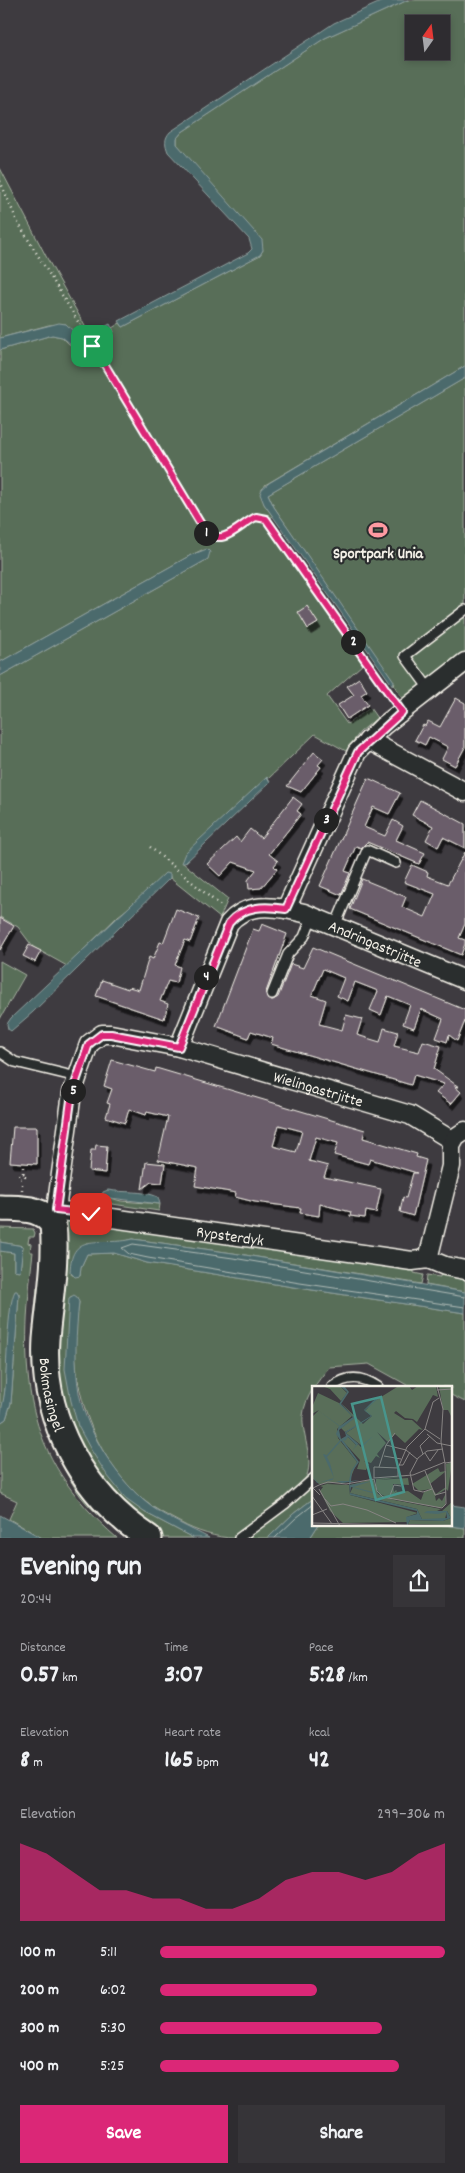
<!DOCTYPE html>
<meta charset="utf-8">
<style>
:root{--surface:#2e2c30;--page:#363438;--text:#f1f3f6;--muted:#a7a7ab;--line:#49484c;--accent:#db2777}
body{margin:0;font-family:Dekko,sans-serif;background:var(--page);color:var(--text);height:100vh;display:flex;flex-direction:column;font-size:19px;white-space:nowrap}
*{box-sizing:border-box;margin:0}
p{font-size:16px;color:var(--muted)}
.icon{flex:none;width:28px;height:28px;fill:none;stroke:currentColor;stroke-width:2;stroke-linecap:round;stroke-linejoin:round}
.map{position:relative;height:1538px;overflow:hidden}
.side{display:flex;flex-direction:column;background:var(--surface);flex:1}
.side>*{flex:none}
.needle{width:32px;rotate:14deg}
.fabs{position:absolute;left:405px;top:15px;display:grid;gap:10px}
.fabs a{display:grid;place-items:center;width:45px;height:45px;border-radius:0px;background:var(--surface);box-shadow:0 2px 8px #0003,0 0 0 1px var(--line);font-size:25px}
.pin{position:absolute;display:grid;place-items:center;width:42px;height:42px;color:#fff;margin:-21px;border-radius:10px;box-shadow:0 2px 8px #0006}
.km{position:absolute;width:25px;height:25px;margin:-12px;border-radius:50%;background:#222;color:#fff;font-size:14px;line-height:25px;text-align:center}
.round{display:grid;place-items:center;flex:none;width:52px;height:52px;border-radius:0px;background:var(--page)}
.head{display:flex;align-items:center;justify-content:space-between;height:85px;padding:0 20px}
h1{font-size:28px;font-weight:700;line-height:38px}
.stats{display:grid;grid-template-columns:repeat(3,1fr);gap:8px;height:85px;padding:5px 20px}
.stats div{display:grid;align-content:center}
.stats b{font-size:25px;font-weight:700}
.stats small{font-size:14px;font-weight:400}
.stats p{font-size:14px}
.chart{height:140px;padding:10px 20px}
.chart p{display:flex;justify-content:space-between}
.chart svg{width:100%;height:90px;margin-top:5px;fill:var(--accent);opacity:.7}
.primary-button{display:flex;gap:10px;margin-top:auto;padding:10px 20px}
.primary-button a{flex:1;height:58px;border-radius:0px;background:var(--accent);color:#fff;font-size:20px;font-weight:700;line-height:58px;text-align:center}
.primary-button a+a{background:var(--page);color:var(--text)}
ul{padding:0 20px;list-style:none;font-size:16px}
li{display:grid;grid-template-columns:80px 60px 1fr;align-items:center;height:38px}
li i{height:12px;border-radius:6px;background:var(--accent)}
.map>svg:first-child{display:block}
.green{fill:#596e59;stroke:#a6b0a0;fill-rule:evenodd}
.water{fill:#4b6a6c;stroke:#8fa09e}
.lines{fill:none;stroke-linecap:round;stroke-linejoin:round}
.shore{stroke:#b0bbb6;stroke-width:1}
.building{fill:#6b5d6a;stroke:#f4f1e8;fill-rule:evenodd;filter:url(#shadow)}
.lane-casing{stroke:#f4f1e8;stroke-width:12}
.street-casing{stroke:#f4f1e8;stroke-width:21}
.secondary-casing{stroke:#f4f1e8;stroke-width:29}
.path{stroke:#f4f1e8;stroke-width:2.5;stroke-dasharray:1 4;stroke-linecap:butt}
.lane{stroke:#2a2d2e;stroke-width:9}
.street{stroke:#2a2d2e;stroke-width:18}
.secondary{stroke:#2a2d2e;stroke-width:25}
.route-casing{stroke:#fff;stroke-width:10}
.route{stroke:#db2777;stroke-width:6}
.labels{text-anchor:middle;stroke-width:4.5;stroke-linejoin:round;paint-order:stroke}
.poi-label{font-size:16px;font-weight:bold;fill:#f4f1e8;stroke:#2a2d2e}
.street-label{font-size:16px;fill:#f4f1e8;stroke:#2a2d2e}
.inset-road{fill:none;stroke:#878483;stroke-width:1}
.view{fill:#48958c;fill-opacity:0.15;stroke:#48958c;stroke-width:2.5}
.inset-edge{fill:none;stroke:#f4f1e8;stroke-width:2.5}
</style>
<div class="map">
<svg width="465" height="1538" viewBox="0 0 465 1538">
<defs>
<filter id="shadow"><feDropShadow dx="3" dy="5.5" stdDeviation="0" flood-color="#0009"/></filter>
</defs>
<rect width="100%" height="100%" fill="#3e3b40"/>
<filter id="ink" filterUnits="userSpaceOnUse"><feTurbulence type="fractalNoise" baseFrequency=".02" numOctaves="2"/><feDisplacementMap in="SourceGraphic" scale="10" xChannelSelector="R" yChannelSelector="G"/><feConvolveMatrix kernelMatrix="1 2 1 2 8 2 1 2 1" color-interpolation-filters="sRGB"/></filter>
<g filter="url(#ink)">
<g class="green">
<path d="M408,0H465V366L265,485L264,504L273,516L265,523L363,664L327,696L347,724L370,708L377,718L360,732L346,751L315,734L268,779L267,777L183,863L228,899L220,918L170,878V876L118,916L67,966L33,947L18,927L0,917V676L208,559L202,550L191,555L0,662V350L52,335L62,337L69,344L84,347L114,332L112,328L120,323L123,327L260,255L263,250L177,144V138L182,132L325,38ZM414,24H441V51H414Z"/>
<polygon points="0,168 48,260 90,335 85,338 79,338 66,324 49,325 0,338"/>
<polygon points="465,378 465,673 412,715 394,685 395,684 274,507 268,494"/>
<polygon points="0,961 25,975 0,1019"/>
<polygon points="100,1195 121,1201 160,1204 159,1211 99,1202"/>
<path d="M69,1221L414,1267V1273L423,1275L421,1284L233,1253L133,1239L121,1242L86,1243C79,1252 66,1264 72,1275L80,1276L81,1267L87,1254L114,1253L147,1263L299,1288L465,1313V1402L451,1395V1387L407,1385L369,1364L329,1367C317,1383 305,1396 303,1416C301,1436 318,1466 302,1483C296,1489 239,1536 234,1538C217,1538 195,1531 181,1523C168,1516 154,1509 142,1499C99,1461 76,1404 75,1347C75,1333 77,1317 79,1302L71,1296L78,1426L144,1512L193,1538H162L139,1523L78,1449L54,1369L65,1223Z"/>
<path d="M0,1228L33,1229L35,1233L34,1237H29L28,1243L31,1244L30,1252H33C19,1372 20,1454 117,1538H42L9,1519L17,1501L0,1493V1423L6,1419L11,1403L19,1295V1293L11,1305L5,1390L3,1407L0,1411V1251L14,1253V1270L20,1271L23,1246L0,1242Z"/>
<polygon points="441,1271 465,1276 465,1292 426,1285 427,1275 440,1277"/>
<path d="M37,1287L39,1288V1383L136,1538H125L120,1534C106,1521 87,1507 77,1491C52,1451 35,1410 32,1363C31,1338 35,1312 37,1287Z"/>
<polygon points="314,1486 314,1498 293,1514 268,1538 245,1538"/>
<polygon points="319,1524 438,1524 465,1528 465,1538 310,1538"/>
</g>
<g class="water">
<path d="M385,0H408L325,38L182,132L177,138V144L262,240L263,250L260,255L123,327L119,321L248,253L252,249L249,239L168,152C165,144 164,139 170,132L334,23Z"/>
<polygon points="59,323 66,324 82,339 110,324 114,332 84,347 76,348 62,337 52,335 0,350 0,338"/>
<polygon points="465,366 465,378 268,494 274,507 394,681 393,686 264,504 260,494 262,489 269,483"/>
<polygon points="207,549 210,552 208,559 0,676 0,662 191,555"/>
<polygon points="267,777 270,782 185,863 181,863 185,853"/>
<polygon points="165,873 170,874 170,878 33,1012 11,1031 8,1029 7,1024 11,1018"/>
<path d="M108,1190C124,1193 143,1190 158,1197L160,1204L102,1197L103,1192Z"/>
<path d="M133,1239L233,1253L465,1292V1313L299,1288L147,1263L114,1253L87,1254L81,1267L80,1276L75,1277L70,1272C71,1229 102,1247 133,1239Z"/>
<polygon points="0,1242 23,1246 20,1271 14,1270 14,1253 0,1251"/>
<path d="M15,1291H17L19,1295L11,1403L6,1419L0,1423C0,1411 4,1401 5,1389C7,1369 7,1305 15,1291Z"/>
<path d="M74,1295L77,1297L79,1302C76,1333 74,1362 79,1393C87,1433 119,1483 152,1507C169,1519 190,1528 209,1538H193L144,1512L127,1500L107,1475L91,1450L78,1426L71,1401L65,1369L69,1298Z"/>
<polygon points="314,1498 314,1524 319,1524 310,1538 268,1538 293,1514"/>
<polygon points="451,1505 465,1507 465,1528 438,1524 451,1524"/>
<polygon points="0,1515 42,1538 0,1538"/>
</g>
<g class="lines">
<g class="shore">
<polyline points="465,1297 233,1258 133,1244 122,1248 129,1254 148,1258 300,1283 465,1307"/>
<polyline points="275,1538 296,1518 314,1504"/>
</g>
</g>
<g class="building">
<polygon points="307,606 318,623 308,629 298,612"/>
<polygon points="359,678 367,691 361,695 368,705 347,719 338,705 354,695 347,686"/>
<polygon points="456,698 465,703 465,747 455,766 442,759 448,747 429,737 425,745 415,740 423,725 425,726 428,721 440,727"/>
<polygon points="314,752 323,759 318,765 321,767 301,792 287,786"/>
<polygon points="368,778 400,793 389,814 373,807 364,827 385,836 393,820 403,826 396,840 425,853 419,864 367,842 361,848 356,846 345,871 350,873 341,895 320,886"/>
<polygon points="293,797 302,804 297,811 301,814 269,854 278,861 274,866 277,869 261,888 249,889 248,880 256,870 233,862 220,876 207,864 236,837 240,842 250,829 261,838"/>
<polygon points="420,800 465,824 465,848 443,837 438,847 426,840 433,826 412,815"/>
<polygon points="465,852 465,924 459,938 465,940 465,944 461,955 350,909 362,879 406,897 402,907 425,917 435,894 404,882 412,865 428,872 427,876 448,884"/>
<polygon points="176,909 199,918 190,942 185,940 175,965 180,967 176,983 168,981 160,1001 168,1004 164,1019 96,996 102,980 128,989 129,987 139,990 149,957 153,959 160,942 163,943"/>
<polygon points="0,918 14,926 0,950"/>
<polygon points="262,924 287,934 266,992 266,995 269,1000 273,1000 278,997 291,964 303,968 313,947 465,1010 465,1021 457,1041 449,1035 447,1042 436,1038 443,1019 421,1009 414,1028 403,1024 410,1005 388,996 381,1015 370,1010 378,991 355,982 348,1001 337,996 344,978 323,969 312,995 326,1000 319,1024 342,1030 346,1015 362,1019 357,1035 380,1042 384,1028 398,1032 394,1046 419,1052 423,1041 441,1046 434,1069 459,1087 454,1086 461,1092 451,1104 436,1093 444,1084 414,1075 411,1085 271,1044 273,1038 251,1031 248,1038 216,1026 253,929 259,931"/>
<polygon points="29,945 41,951 35,962 23,956"/>
<path d="M112,1060L155,1072L156,1068L365,1130L363,1138L417,1154L416,1157L426,1160L413,1216L400,1212L403,1197L406,1198L413,1173H417L370,1159L368,1164L334,1155L338,1143L316,1137L309,1161L328,1166L324,1177L381,1189L376,1213L366,1211L365,1218L350,1216L351,1212L320,1204L319,1216L300,1213L301,1208L255,1202L235,1197L236,1193L195,1186L198,1168L158,1160L168,1117L147,1112L146,1115L129,1109L125,1123L106,1117L110,1104L107,1103L112,1089L104,1086ZM279,1125L302,1131L296,1152L273,1146Z"/>
<polygon points="13,1127 37,1127 37,1164 10,1162"/>
<polygon points="96,1145 107,1146 105,1173 89,1171 91,1150 95,1150"/>
<polygon points="146,1162 165,1164 162,1183 151,1182 142,1189"/>
</g>
<g class="lines">
<g class="lane-casing">
<g id="lane">
<polyline points="430,690 405,656 465,610"/>
<polyline points="335,926 367,850 396,863"/>
<polyline points="272,994 288,954 304,937 312,917"/>
<polyline points="0,1052 15,1062 77,1077"/>
<path d="M332,1387C347,1375 362,1376 378,1387"/>
<polyline points="239,1538 285,1504 314,1478"/>
</g>
</g>
<g class="street-casing">
<g id="street">
<polyline points="368,740 465,792"/>
<path id="s1" d="M286,909L304,913L465,980"/>
<path d="M179,1047L229,923C244,905 265,906 286,909L357,752L383,726L465,662"/>
<path id="s2" d="M56,1210L72,1093L89,1044L102,1034H111L179,1047L410,1115L453,1141"/>
<path id="s3" d="M56,1210L412,1261L428,1259L445,1266L465,1270"/>
<polyline points="428,1259 451,1166 451,1146 456,1137 465,1131"/>
</g>
</g>
<g class="secondary-casing">
<g id="secondary">
<path id="s4" d="M0,1208C21,1209 41,1206 53,1225C57,1260 49,1304 46,1339C41,1419 83,1495 149,1538"/>
</g>
</g>
<g class="path">
<path d="M0,181L17,221L205,531C223,548 239,525 256,517L266,519L392,698"/>
<polyline points="150,847 223,908"/>
<circle cx="22" cy="1176" r="3"/>
<polyline points="23,1173 23,1164"/>
<polyline points="22,1190 22,1180"/>
</g>
<use href="#lane" class="lane"/>
<use href="#street" class="street"/>
<use href="#secondary" class="secondary"/>
</g>
</g>
<g class="lines" filter="url(#ink)">
<g class="route-casing">
<path id="route" d="M91,1214L56,1210L72,1093L89,1044L102,1034H111L179,1047L229,923C244,905 265,906 286,909L358,752L402,712L266,519L256,517C239,525 223,548 205,531L102,360L92,346"/>
</g>
<use href="#route" class="route"/>
</g>
<defs>
<g id="stadium-bare" transform="scale(1.5)"><path d="M0-5a6.5 5 0 1 0 0 10a6.5 5 0 1 0 0-10ZM-3.5-1.8h7v3.6h-7Z" fill="#ff9aa2" stroke="#2a2d2e" stroke-width="2.5" paint-order="stroke"/></g>
</defs>
<g fill-rule="evenodd">
<use href="#stadium-bare" x="378" y="530"/>
</g>
<g class="labels">
<g class="poi-label">
<text x="378" y="558">Sportpark Unia</text>
</g>
<g class="street-label">
<text dy="6" stroke="none"><textPath href="#s1" startOffset="96">Andringastrjitte</textPath></text>
<text dy="6" stroke="none"><textPath href="#s2" startOffset="410">Wielingastrjitte</textPath></text>
<text dy="6" stroke="none"><textPath href="#s3" startOffset="176">Rypsterdyk</textPath></text>
<text dy="6" stroke="none"><textPath href="#s4" startOffset="229">Bokmasingel</textPath></text>
</g>
</g>
<g transform="translate(312 1386)">
<rect width="140" height="140" fill="#3e3b40"/>
<path d="M10,0H28L35,7L29,15L18,3ZM97,0L100,4L106,0H124L126,11L121,9L105,36L101,33L93,32L84,25L82,27L93,34H100L111,44L107,43L93,57L83,48L76,56L65,46L74,57L65,68L68,72L64,70L59,77L52,75L57,78L54,84L45,83L48,74L29,53L36,51L44,59L46,58L49,61L50,60L34,47L43,41L33,46L29,42L42,32L29,17L51,38L60,30L53,25L61,16L85,1ZM127,0H140V32L136,24H131ZM6,7L27,17L40,30L25,43L26,52L45,76L37,96L7,98L0,92V31L7,24L0,28V14L1,19ZM140,76L136,105L134,103L123,110L124,115L127,112L130,115L134,107L133,119L129,122L80,113L68,108L64,102V93L98,90L66,94L96,92L97,99L81,98L82,106L84,104L85,105L80,112L84,106L96,105L109,114L112,106L119,103L107,105L100,98L131,79L126,82L128,86L134,85L135,103L134,78ZM133,86L134,101L124,108L118,98ZM61,93L66,108L82,114L129,123L125,125H130L140,116V139L96,138L98,134L131,135L139,132L135,125L133,133H110L105,123L38,107L41,101L38,99ZM15,98L37,99L38,109L106,127L95,131V136L31,137L18,125L8,105L11,101L8,100Z" fill="#596e59" fill-rule="evenodd"/>
<path d="M28,0L33,1L37,6L29,18L43,32L27,44L29,53L34,50L33,46L59,30L52,24L61,15L69,10L53,24L60,30L34,47L49,60L61,50L50,61L46,58L41,64L44,59L36,51L33,55L30,53L47,76L40,86L39,95L48,94L39,96L38,99L60,95L41,101L61,106V98L62,106L60,107L39,101L38,107L105,123L110,133L135,132L134,126L126,128L112,127L115,125H135L139,132L131,135L98,134L95,140L94,131L105,128V125L38,109L37,96L30,97L24,95H37L39,85L45,76L29,55L15,71L18,77L22,92L20,94L5,97L0,89L6,97L22,92L11,68L15,69L28,54L24,48L27,40L7,25L28,40L41,31L27,18L35,6Z" fill="#4b6a6c"/>
<path class="inset-road" d="M125,0L131,23L129,56L133,77L140,76M125,4L140,3M127,12L121,16L113,43L128,53M115,48L125,57L140,60M74,59L94,64L105,73M113,67L118,75L126,64M111,68L108,60L118,50M72,70L89,73M87,79H91L98,66M67,81L74,59L83,47M113,85L123,109L134,106M86,90V82L95,61L113,43M62,92L101,89L133,76M62,92V81L86,82M62,93L65,105L71,111L130,122L134,118L133,77M7,99L16,96L34,98L62,93M7,99L1,102L8,109M7,103L28,140M120,103L111,106L102,104L98,87L106,72L115,65L131,63M0,110L20,138M77,112L82,99L89,100M13,113L19,120L31,118L55,124L84,137M0,129L15,123M0,137L135,140"/>
<path class="view" d="M69,11L92,106L64,114L40,18Z"/>
<rect width="140" height="140" class="inset-edge"/>
</g>
</svg>
<div class="fabs">
<a><svg class="needle" viewBox="-14 -14 28 28"><path d="M0-13l5 13h-10z" fill="#e53935"/><path d="M0 13l5-13h-10z" fill="#a7a7ab"/></svg></a>
</div>
<div class="pin" style="left:92px;top:346px;background:#1e9e55"><svg class="icon" aria-label="arrive" viewBox="0 0 24 24"><path d="M6 21V4h12l-3 4 3 4H6"/></svg></div>
<div class="pin" style="left:91px;top:1214px;background:#d93025"><svg class="icon" aria-label="check" viewBox="0 0 24 24"><path d="M5 12l5 5 9-10"/></svg></div>
<b class="km" style="left:206px;top:533px">1</b>
<b class="km" style="left:353px;top:642px">2</b>
<b class="km" style="left:326px;top:820px">3</b>
<b class="km" style="left:206px;top:977px">4</b>
<b class="km" style="left:73px;top:1091px">5</b>
</div>
<section class="side">
<div class="head"><div><h1>Evening run</h1><p>20:44</p></div><a class="round"><svg class="icon" aria-label="share" viewBox="0 0 24 24"><path d="M12 15V3M7 8l5-5 5 5M5 13v7h14v-7"/></svg></a></div>
<div class="stats">
<div><p>Distance</p><b>0.57<small> km</small></b></div>
<div><p>Time</p><b>3:07</b></div>
<div><p>Pace</p><b>5:28<small> /km</small></b></div>
</div>
<div class="stats">
<div><p>Elevation</p><b>8<small> m</small></b></div>
<div><p>Heart rate</p><b>165<small> bpm</small></b></div>
<div><p>kcal</p><b>42</b></div>
</div>
<div class="chart"><p><span>Elevation</span>299–306 m</p>
<svg viewBox="0 0 160 44" preserveAspectRatio="none"><path d="M0 44V6L10 11L20 20L30 29L40 29L50 33L60 33L70 38L80 38L90 33L100 24L110 20L120 20L130 24L140 20L150 11L160 6V44z"/></svg>
</div>
<ul>
<li><b>100 m</b>5:11<i style="width:100%"></i></li>
<li><b>200 m</b>6:02<i style="width:55%"></i></li>
<li><b>300 m</b>5:30<i style="width:78%"></i></li>
<li><b>400 m</b>5:25<i style="width:84%"></i></li>
</ul>
<div class="primary-button"><a>Save</a><a>Share</a></div>
</section>
